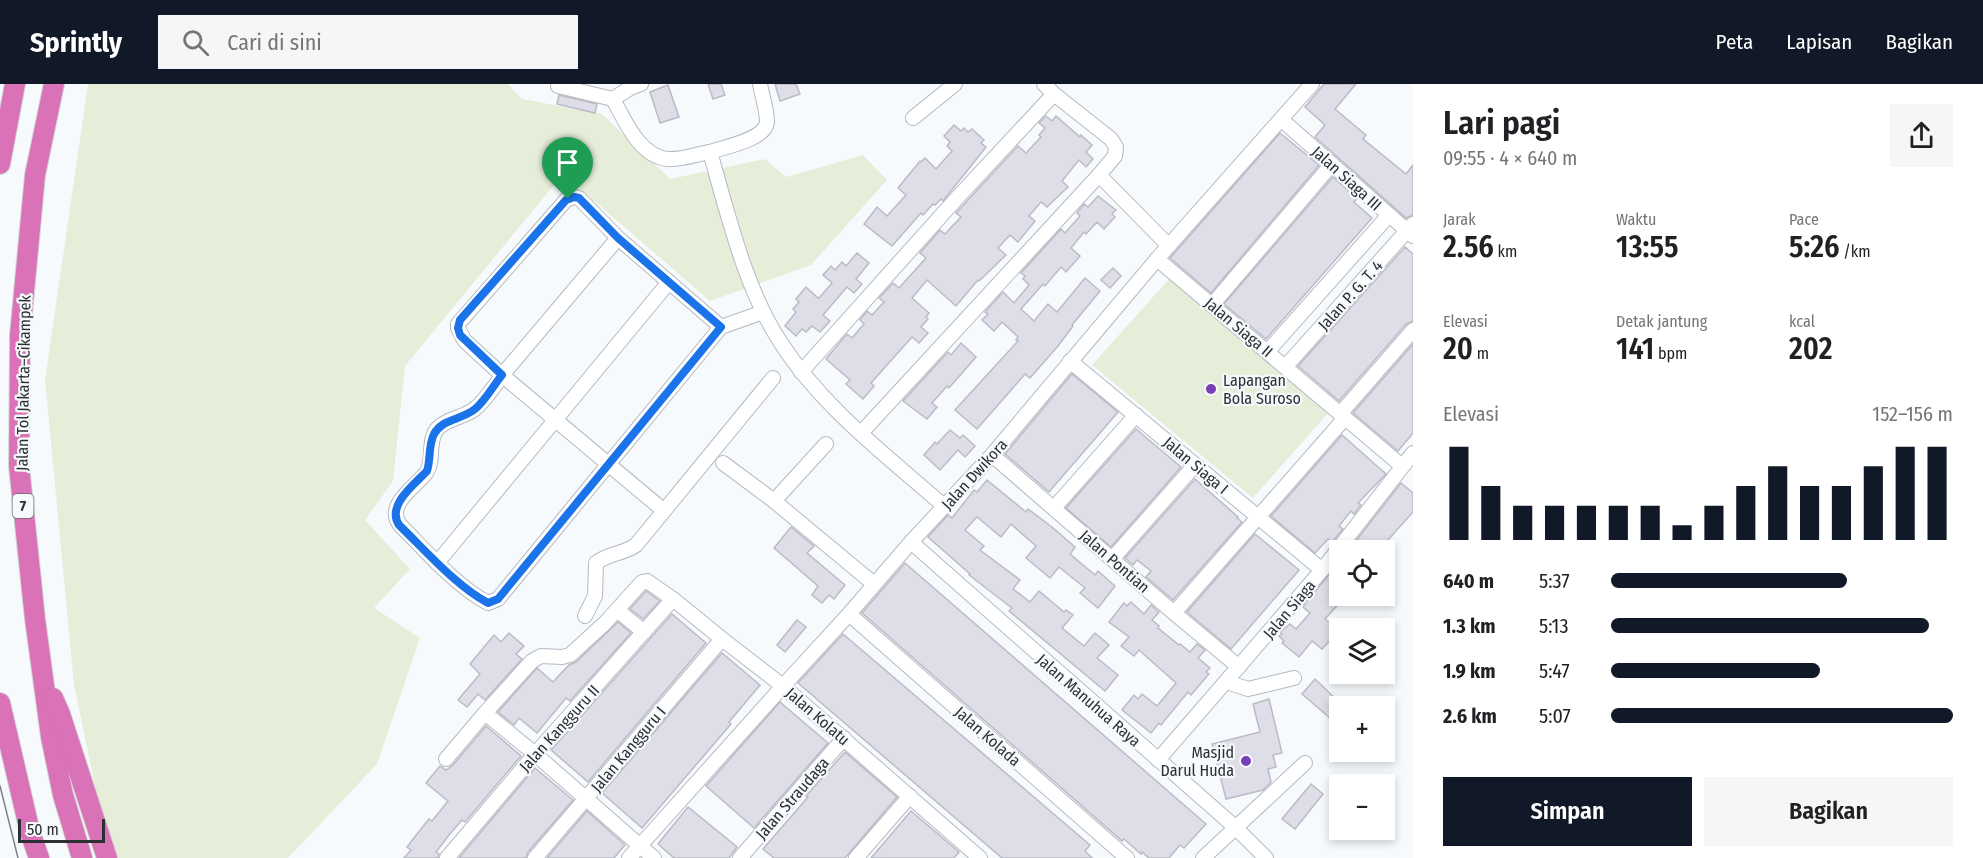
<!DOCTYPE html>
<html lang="id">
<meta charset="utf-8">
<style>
:root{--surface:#fff;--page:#f6f6f6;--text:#202124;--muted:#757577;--accent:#111827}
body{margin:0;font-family:"Fira Sans Condensed",sans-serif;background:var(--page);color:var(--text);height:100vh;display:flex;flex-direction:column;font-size:22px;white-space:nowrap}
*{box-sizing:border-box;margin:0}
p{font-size:20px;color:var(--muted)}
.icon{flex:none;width:33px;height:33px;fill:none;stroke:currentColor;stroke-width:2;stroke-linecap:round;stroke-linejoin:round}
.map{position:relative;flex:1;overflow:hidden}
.details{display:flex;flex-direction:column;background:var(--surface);width:570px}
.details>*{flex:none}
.tools{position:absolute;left:1329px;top:456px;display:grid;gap:12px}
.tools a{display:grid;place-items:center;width:66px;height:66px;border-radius:0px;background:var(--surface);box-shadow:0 3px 9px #0003;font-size:30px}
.scale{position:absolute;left:18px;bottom:15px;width:87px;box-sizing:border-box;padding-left:6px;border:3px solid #2c2f33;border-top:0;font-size:16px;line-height:21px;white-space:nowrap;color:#2c2f33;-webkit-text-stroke:4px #f6fafd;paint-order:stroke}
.pin{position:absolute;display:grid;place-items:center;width:51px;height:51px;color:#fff;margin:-62px -26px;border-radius:50% 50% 50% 0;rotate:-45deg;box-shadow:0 0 6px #0007}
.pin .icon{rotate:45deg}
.round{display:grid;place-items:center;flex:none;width:63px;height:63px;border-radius:0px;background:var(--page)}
.summary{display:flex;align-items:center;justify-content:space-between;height:102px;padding:0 30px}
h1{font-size:33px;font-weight:600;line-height:45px}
.figures{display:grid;grid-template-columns:repeat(3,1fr);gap:9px;height:102px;padding:6px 30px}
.figures div{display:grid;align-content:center}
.figures b{font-size:30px;font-weight:600}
.figures small{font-size:16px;font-weight:400}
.figures p{font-size:16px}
.chart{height:168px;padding:12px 30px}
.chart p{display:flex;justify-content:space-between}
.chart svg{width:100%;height:108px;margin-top:6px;stroke:var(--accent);stroke-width:6}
.primary-button{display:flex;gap:12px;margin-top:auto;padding:12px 30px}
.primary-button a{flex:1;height:69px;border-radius:0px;background:var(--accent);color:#fff;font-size:24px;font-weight:600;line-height:69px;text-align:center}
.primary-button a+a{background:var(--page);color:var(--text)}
ul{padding:0 30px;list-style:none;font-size:20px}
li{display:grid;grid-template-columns:96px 72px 1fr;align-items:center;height:45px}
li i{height:15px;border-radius:8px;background:var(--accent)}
header{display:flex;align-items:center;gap:36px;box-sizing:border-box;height:84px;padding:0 30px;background:var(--accent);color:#fff}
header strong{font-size:28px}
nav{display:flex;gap:33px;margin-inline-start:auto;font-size:21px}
.search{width:420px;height:54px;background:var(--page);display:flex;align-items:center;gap:15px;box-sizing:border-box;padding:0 21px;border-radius:0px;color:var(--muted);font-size:22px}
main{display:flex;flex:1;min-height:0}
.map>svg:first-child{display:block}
.green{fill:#e6eed9}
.building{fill:#dedde8;stroke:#bbbac5;stroke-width:1.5}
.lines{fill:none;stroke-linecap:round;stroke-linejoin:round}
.minor-casing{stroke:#b2bac3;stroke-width:16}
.highway-casing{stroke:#d5d5d6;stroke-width:22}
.minor{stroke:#fff;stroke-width:14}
.highway{stroke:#d972b6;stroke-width:20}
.tram{stroke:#7f8286;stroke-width:1.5}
.route-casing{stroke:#fff;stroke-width:12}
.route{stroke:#1a73e8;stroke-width:8}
.poi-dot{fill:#7840b7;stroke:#f6fafd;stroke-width:2}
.labels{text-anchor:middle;stroke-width:4.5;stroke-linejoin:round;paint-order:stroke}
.shield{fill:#f6fafd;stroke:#696c70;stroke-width:1.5}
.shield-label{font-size:15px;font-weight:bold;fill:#2c2f33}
.street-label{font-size:16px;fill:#2c2f33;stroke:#f6fafd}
.poi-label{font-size:16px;fill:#2c2f33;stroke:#f6fafd;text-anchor:start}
</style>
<header>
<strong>Sprintly</strong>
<div class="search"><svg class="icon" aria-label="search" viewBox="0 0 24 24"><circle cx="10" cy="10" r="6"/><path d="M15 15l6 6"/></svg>Cari di sini</div>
<nav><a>Peta</a><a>Lapisan</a><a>Bagikan</a></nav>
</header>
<main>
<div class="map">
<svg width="1413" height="774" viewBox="0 0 1413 774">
<rect width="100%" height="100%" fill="#f6fafd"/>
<g class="green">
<polygon points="88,0 508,0 522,15 602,30 670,95 765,75 786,93 863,71 887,96 811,181 710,217 563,90 405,282 393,397 365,436 410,485 374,524 420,554 377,680 288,774 110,774 74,601 45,296"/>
<polygon points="1170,194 1329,328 1253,414 1092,281"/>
</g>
<g class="building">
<polygon points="708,0 721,0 725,11 713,15"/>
<polygon points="775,0 796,0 800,10 780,17"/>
<polygon points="1324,0 1356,0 1335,25 1366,51 1363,55 1406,90 1413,81 1413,131 1406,134 1315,53 1325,41 1305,23"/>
<polygon points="668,1 679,33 660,39 650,8"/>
<polygon points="559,11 597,20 595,29 557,20"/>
<polygon points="1046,32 1052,37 1056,32 1080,53 1081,51 1092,61 1086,68 1093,75 1086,83 1079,76 1062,97 1068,103 1047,123 1041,118 1029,132 1035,137 1018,158 1010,151 998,164 1006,171 979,197 978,196 956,222 927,196 912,214 929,229 926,233 928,235 921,243 928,249 919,259 912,253 871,299 874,302 863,315 846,300 850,296 826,275 847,250 852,254 864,240 860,236 867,227 872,231 884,218 879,214 893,199 899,204 926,174 920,169 940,146 945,150 961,133 956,129 1018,62 1026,69 1041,53 1039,51 1045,44 1039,39"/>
<polygon points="954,41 961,47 964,44 968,48 972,45 984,56 981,59 986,63 943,117 941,115 935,121 933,120 923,131 921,129 892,162 864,140 877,123 887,132 906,111 898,104 920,77 921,78 925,74 936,85 952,67 947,62 950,58 944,52"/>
<polygon points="1280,49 1319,81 1211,209 1170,174"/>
<polygon points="1333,93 1357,114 1354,118 1372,134 1266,255 1224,220"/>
<polygon points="1098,112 1116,126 1112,130 1115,133 1104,145 1097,138 1086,150 1084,148 1071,164 1080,172 1066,188 1061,183 1045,202 1043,200 1021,225 1034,237 1048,220 1057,228 1085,194 1100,207 1072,241 1073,242 1058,262 1030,294 1025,290 977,345 955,326 1018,257 1016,256 1018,253 1002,238 994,247 982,236 988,230 985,228 1003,208 1014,219 1029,201 1023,195 1025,192 1021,189 1061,145 1065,149 1080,132 1077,129 1084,120 1088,123"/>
<polygon points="1405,163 1413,170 1413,237 1406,240 1339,317 1298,282"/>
<polygon points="857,169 869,179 856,195 862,200 854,209 847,203 823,231 830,237 820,248 812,242 806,248 802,245 796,252 785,242 796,228 793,225 799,218 796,215 806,203 818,214 820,213 832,199 823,191 831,182 835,186 842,178 846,182"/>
<polygon points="1113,184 1121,192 1110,204 1101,196"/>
<polygon points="961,259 976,273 949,304 947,302 932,319 937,323 927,335 903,317 948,268 951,271"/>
<polygon points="1413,260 1413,349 1398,367 1353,329"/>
<polygon points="1072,290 1118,328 1049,408 1005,370"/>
<polygon points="1136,345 1181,383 1111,463 1066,424"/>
<polygon points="950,346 960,354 963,351 975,362 965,373 958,366 940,386 924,371 935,358 937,360"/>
<polygon points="1342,351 1386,390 1358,419 1361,421 1354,430 1351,427 1339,442 1343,445 1332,458 1328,455 1315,469 1271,432"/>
<polygon points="1195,395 1238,433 1237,434 1242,438 1173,516 1146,493 1151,487 1137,476 1133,481 1125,474"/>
<polygon points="987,396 1026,428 1028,425 1052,443 1075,463 1070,470 1095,491 1098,487 1115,502 1098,524 1080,509 1085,504 1059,483 1050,494 1026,474 1036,462 1011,440 1001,453 977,433 965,446 984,462 980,466 1020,496 1013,505 1030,518 1039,507 1064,528 1066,526 1073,531 1062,544 1084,562 1095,549 1109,561 1097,574 1118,591 1105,607 1009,527 1012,524 969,491 970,490 928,453 948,431 952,434 974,406 977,408"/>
<polygon points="1401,399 1413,409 1413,428 1379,466 1349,466"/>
<polygon points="791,443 814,462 807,469 845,501 834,515 829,511 822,519 812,511 818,502 774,464"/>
<polygon points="1255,450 1299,486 1231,565 1187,528"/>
<polygon points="1340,478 1340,512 1345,513 1325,535 1337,545 1333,550 1335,551 1322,565 1312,557 1299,573 1282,559 1284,557 1279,552 1282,550 1280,548 1290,540 1296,545 1310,529 1303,523 1306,518"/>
<polygon points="905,479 1206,740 1184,764 1180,761 1169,774 1149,774 1142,768 1141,770 1124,755 1122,757 862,529"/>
<polygon points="646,507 660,517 643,535 630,525"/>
<polygon points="1131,518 1144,530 1151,521 1159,528 1152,536 1159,542 1158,544 1179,561 1180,560 1190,568 1197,560 1205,566 1198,574 1210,584 1206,588 1209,590 1191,611 1188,608 1161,641 1159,639 1151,649 1122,626 1134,611 1138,615 1142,610 1157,622 1176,599 1139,566 1134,572 1121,562 1129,553 1109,538 1124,519 1127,522"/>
<polygon points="672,530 706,559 588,698 551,666"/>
<polygon points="797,536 806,543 785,568 777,561"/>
<polygon points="618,538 631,549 570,617 566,614 537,649 519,634 514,641 498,628 537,584 553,598 569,581 576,578"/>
<polygon points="509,549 524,562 516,570 522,575 485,616 478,610 467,623 458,616 480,590 470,580 494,551 501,558"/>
<polygon points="843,550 1090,761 1085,767 1092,774 1002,774 798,599"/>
<polygon points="722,569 760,601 729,638 731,640 642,744 602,709"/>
<polygon points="1315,595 1343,622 1340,622 1340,625 1331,635 1302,610"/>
<polygon points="1269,615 1282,669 1273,671 1276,683 1268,685 1271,698 1263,706 1226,715 1212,660 1260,648 1253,620"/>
<polygon points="780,618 828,659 754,744 706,702"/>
<polygon points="486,642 521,672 465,738 462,736 449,751 436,768 439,770 438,774 404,774 411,766 407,763 417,750 429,735 432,737 448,717 426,699 440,682 446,686 453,681"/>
<polygon points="845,668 897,713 845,774 774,774 763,765 808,713 806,712"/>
<polygon points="535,684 573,716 528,768 526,774 459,774"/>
<polygon points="1311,700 1323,710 1295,745 1282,735"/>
<polygon points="688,723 737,763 729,774 674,774 658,760"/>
<polygon points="587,727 625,761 614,774 547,774"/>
<polygon points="911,727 959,768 954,774 871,774"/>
</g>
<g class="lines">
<g class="minor-casing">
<g id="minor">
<polyline points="558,2 613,15 630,4 641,0"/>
<path d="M613,15C625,37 640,73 668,75C682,76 697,70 710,68C728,130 745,205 781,259C823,324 887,372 944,422"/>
<polyline points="913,34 955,0"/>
<polyline points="1282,36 1413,152"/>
<path d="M710,68C724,63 765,56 767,38C767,26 762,12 760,0"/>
<polyline points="1099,91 1169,162"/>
<path d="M618,154C583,195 549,236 514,277C501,291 491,310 477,323C466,334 448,333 437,345C427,358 435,376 426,389C415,403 385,421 400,441C425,466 456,502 488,519L498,515L721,243L763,228"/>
<polyline points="1157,175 1402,382"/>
<polyline points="1212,221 1332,80"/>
<polyline points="1268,267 1389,131"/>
<polyline points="1070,277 1322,486"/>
<polyline points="1286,282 1413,140"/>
<polyline points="801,288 957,114 1054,10"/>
<polyline points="1340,330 1413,246"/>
<polyline points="861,349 1099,91 1115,72 1116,63 1111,55 1054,10 1044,0"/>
<polyline points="992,371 1174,529 1239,583"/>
<polyline points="723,379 774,417 874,500"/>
<polyline points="774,417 826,360"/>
<polyline points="1054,424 1136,331"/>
<polyline points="663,426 502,291 464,256 458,244 458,240 566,116 574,113 579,114 618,154 721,243"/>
<polyline points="911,458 1235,743 1266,774"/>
<polyline points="1113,474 1195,381"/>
<polyline points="437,479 669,198"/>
<polyline points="617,526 644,548"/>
<polyline points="1174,529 1345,334"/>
<polyline points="849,530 1127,774"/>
<path d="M585,532L595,512L596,479C608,469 624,470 636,461L773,294"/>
<polyline points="1227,598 1248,605 1294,594"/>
<polyline points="485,629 535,670 654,774"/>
<polyline points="446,675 485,629 532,577 541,572 562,573 570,571 605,539 642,498 647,497 673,515 722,555 783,602 980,774"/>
<polyline points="1158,676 1322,486 1413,369"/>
<polyline points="447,774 535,670 673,515"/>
<polyline points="535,774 722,555"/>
<polyline points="629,774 783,602 849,530 911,458 992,371 1157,175 1312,0"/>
<polyline points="740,774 844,654"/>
<polyline points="856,774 910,712"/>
<polyline points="1203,774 1305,679"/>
</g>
</g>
<g class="highway-casing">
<g id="highway">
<polyline points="54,0 35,91 20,251 19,382 35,535 51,653 63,711 82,774"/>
<polyline points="0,80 15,0"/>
<polyline points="53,614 60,630 107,774"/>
<polyline points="0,619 30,748 39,774"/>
</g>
</g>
<use href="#minor" class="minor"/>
<use href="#highway" class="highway"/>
<polyline class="tram" points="0,702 18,774"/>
</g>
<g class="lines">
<g class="route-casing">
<path id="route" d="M574,113L579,114L618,154L721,243L498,515L488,519C456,502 425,466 399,441C386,421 415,400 427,387C431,375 428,362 434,350C443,334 462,336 475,325C485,317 493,302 502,291L460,251L458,244L460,236L566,116Z"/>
</g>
<use href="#route" class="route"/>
</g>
<g class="poi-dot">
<circle cx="1211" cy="305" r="6"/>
<circle cx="1246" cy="677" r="6"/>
</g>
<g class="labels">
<rect class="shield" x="12.5" y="410" width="21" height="24" rx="4.5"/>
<g class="shield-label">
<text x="23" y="427">7</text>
</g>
<g class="street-label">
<text transform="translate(1347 94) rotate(42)" y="6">Jalan Siaga III</text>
<text transform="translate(1350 211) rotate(-48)" y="6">Jalan P. G. T. 4</text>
<text transform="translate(1239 243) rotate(40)" y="6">Jalan Siaga II</text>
<text transform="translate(23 299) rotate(-89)" y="6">Jalan Tol Jakarta–Cikampek</text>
<text transform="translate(1196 381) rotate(40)" y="6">Jalan Siaga I</text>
<text transform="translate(974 390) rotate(-48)" y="6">Jalan Dwikora</text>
<text transform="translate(1115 477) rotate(41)" y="6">Jalan Pontian</text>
<text transform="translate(1289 525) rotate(-50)" y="6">Jalan Siaga</text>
<text transform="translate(1089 616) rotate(41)" y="6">Jalan Manuhua Raya</text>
<text transform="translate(818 632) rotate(41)" y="6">Jalan Kolatu</text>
<text transform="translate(559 644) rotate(-48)" y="6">Jalan Kangguru II</text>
<text transform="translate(988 652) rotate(41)" y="6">Jalan Kolada</text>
<text transform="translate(628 665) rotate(-50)" y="6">Jalan Kangguru I</text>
<text transform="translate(792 714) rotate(-49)" y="6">Jalan Straudaga</text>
</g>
<g class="poi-label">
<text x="1223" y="302">Lapangan<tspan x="1223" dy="18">Bola Suroso</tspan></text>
<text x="1234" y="674" text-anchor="end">Masjid<tspan x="1234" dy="18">Darul Huda</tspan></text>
</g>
</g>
</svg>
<div class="tools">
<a><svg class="icon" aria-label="locate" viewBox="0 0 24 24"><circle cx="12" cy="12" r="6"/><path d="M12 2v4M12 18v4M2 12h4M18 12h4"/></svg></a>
<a><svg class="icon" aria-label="layers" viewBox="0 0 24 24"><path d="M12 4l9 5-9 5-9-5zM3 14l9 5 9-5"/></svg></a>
<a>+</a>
<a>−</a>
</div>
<div class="scale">50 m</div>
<div class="pin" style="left:568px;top:115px;background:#1e9e55"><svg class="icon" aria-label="arrive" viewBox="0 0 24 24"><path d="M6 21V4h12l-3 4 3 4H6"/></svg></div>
</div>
<section class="details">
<div class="summary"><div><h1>Lari pagi</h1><p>09:55 · 4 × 640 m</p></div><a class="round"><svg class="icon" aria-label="share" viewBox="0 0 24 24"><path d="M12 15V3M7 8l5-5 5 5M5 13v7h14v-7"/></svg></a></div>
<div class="figures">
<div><p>Jarak</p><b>2.56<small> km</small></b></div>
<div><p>Waktu</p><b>13:55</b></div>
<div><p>Pace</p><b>5:26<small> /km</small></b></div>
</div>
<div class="figures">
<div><p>Elevasi</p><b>20<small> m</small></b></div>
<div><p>Detak jantung</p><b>141<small> bpm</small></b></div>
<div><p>kcal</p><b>202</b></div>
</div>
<div class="chart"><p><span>Elevasi</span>152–156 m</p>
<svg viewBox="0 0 160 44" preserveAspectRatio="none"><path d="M5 44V6M15 44V22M25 44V30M35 44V30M45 44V30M55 44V30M65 44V30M75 44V38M85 44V30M95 44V22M105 44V14M115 44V22M125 44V22M135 44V14M145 44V6M155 44V6"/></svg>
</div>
<ul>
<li><b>640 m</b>5:37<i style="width:69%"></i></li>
<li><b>1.3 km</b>5:13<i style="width:93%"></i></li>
<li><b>1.9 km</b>5:47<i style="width:61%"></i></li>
<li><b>2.6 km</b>5:07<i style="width:100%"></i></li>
</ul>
<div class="primary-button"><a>Simpan</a><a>Bagikan</a></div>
</section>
</main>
